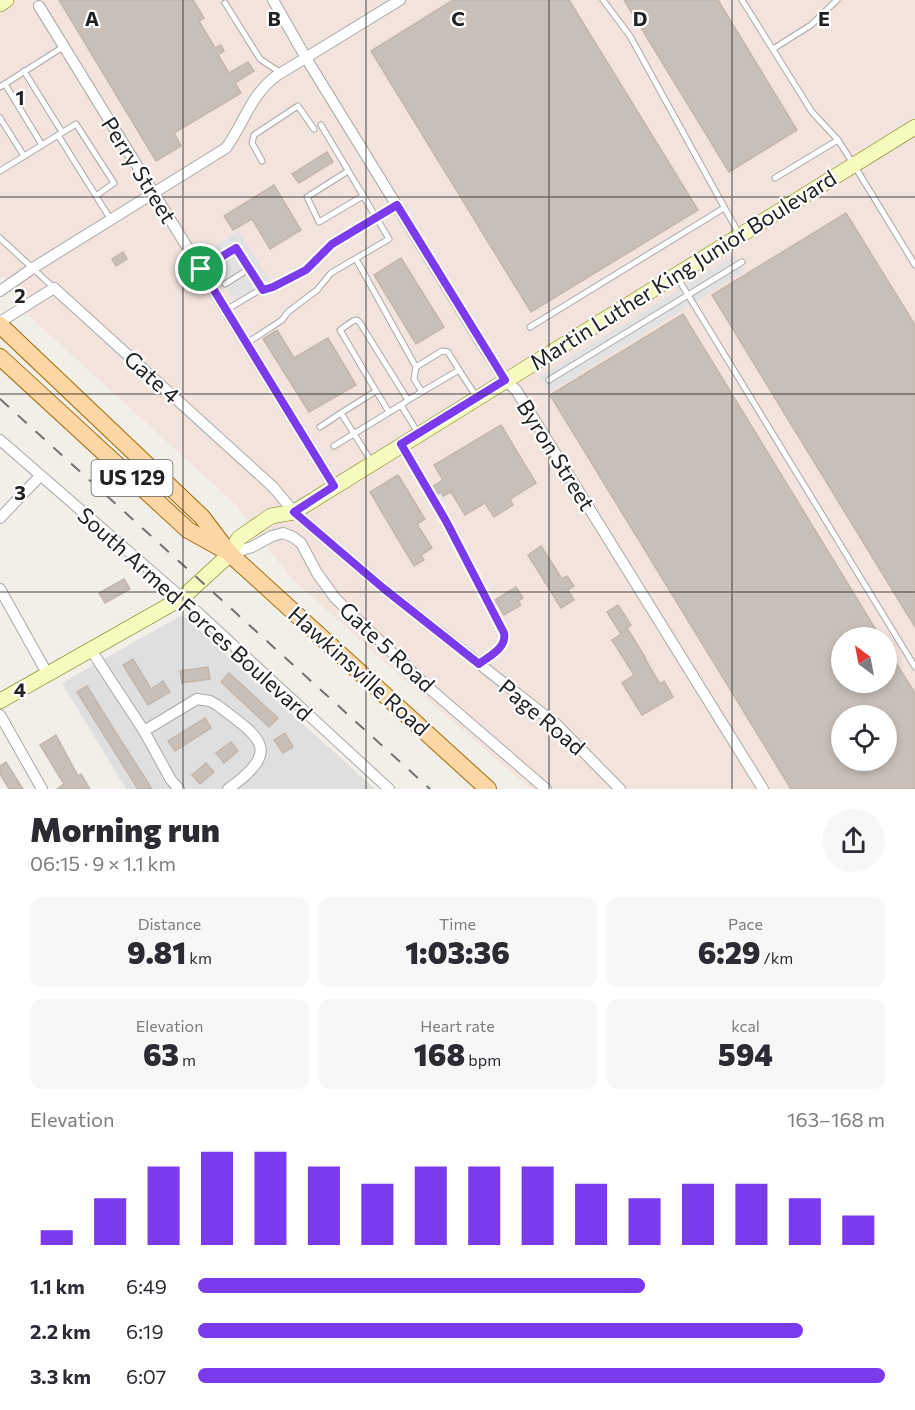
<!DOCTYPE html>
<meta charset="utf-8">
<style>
:root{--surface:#fff;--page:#f7f7f7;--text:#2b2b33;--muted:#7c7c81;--accent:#7c3aed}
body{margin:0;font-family:Commissioner,sans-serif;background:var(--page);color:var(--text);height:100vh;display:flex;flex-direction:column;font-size:22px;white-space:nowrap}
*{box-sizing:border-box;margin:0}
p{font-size:20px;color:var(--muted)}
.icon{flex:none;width:33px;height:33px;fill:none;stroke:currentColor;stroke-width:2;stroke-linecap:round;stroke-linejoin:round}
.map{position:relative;height:789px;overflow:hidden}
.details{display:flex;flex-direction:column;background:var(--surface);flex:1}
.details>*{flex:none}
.needle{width:39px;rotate:328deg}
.controls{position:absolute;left:831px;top:627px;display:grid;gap:12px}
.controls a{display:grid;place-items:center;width:66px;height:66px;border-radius:50%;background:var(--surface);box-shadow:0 3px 9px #0003;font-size:30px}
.pin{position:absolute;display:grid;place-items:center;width:51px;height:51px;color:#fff;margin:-26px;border:3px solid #fff;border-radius:50%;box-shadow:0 2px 6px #0007}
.round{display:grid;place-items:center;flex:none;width:63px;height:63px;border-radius:32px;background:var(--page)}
.headline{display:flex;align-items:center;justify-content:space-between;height:102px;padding:0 30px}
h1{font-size:33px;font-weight:800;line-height:45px}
.metrics{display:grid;grid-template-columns:repeat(3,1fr);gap:9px;height:102px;padding:6px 30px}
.metrics div{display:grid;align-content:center;border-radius:12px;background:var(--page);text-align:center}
.metrics b{font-size:30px;font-weight:800}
.metrics small{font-size:16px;font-weight:400}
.metrics p{font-size:16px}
.chart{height:168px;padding:12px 30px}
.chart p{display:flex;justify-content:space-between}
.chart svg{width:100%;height:108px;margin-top:6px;stroke:var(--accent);stroke-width:6}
ul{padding:0 30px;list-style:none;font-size:20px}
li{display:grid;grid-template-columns:96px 72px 1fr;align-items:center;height:45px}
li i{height:15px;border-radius:8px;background:var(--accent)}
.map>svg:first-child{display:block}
.residential{fill:#e0dfdf}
.military{fill:#f3e3dd;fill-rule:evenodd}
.parking{fill:#e2e2e2}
.building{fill:#c7bfb8;stroke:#c4b6ab;stroke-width:1.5;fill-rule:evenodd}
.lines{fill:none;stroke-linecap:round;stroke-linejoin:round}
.lane-casing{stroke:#a9a9a9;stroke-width:7}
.street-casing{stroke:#a9a9a9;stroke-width:12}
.secondary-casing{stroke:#707d05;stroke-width:16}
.primary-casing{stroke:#a06b00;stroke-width:18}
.lane{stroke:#fff;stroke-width:5}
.street{stroke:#fff;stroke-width:10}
.secondary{stroke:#f7fabf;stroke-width:15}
.primary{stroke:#fcd6a4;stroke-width:16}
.rail{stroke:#707070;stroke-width:2;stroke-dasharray:12 12;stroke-linecap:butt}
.route-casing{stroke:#fff;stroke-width:12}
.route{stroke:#7c3aed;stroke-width:8}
.grid{fill:none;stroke:#222;stroke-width:1.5;stroke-opacity:0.55}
.labels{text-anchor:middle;stroke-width:4.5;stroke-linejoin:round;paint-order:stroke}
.shield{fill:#fff;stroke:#646464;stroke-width:1.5}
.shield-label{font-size:21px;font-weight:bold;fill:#222}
.street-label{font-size:22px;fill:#222;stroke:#fff}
.grid-label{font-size:20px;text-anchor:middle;font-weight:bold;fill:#222;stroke:#fff;stroke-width:4.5;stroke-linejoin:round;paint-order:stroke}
</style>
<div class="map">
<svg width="915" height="789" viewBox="0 0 915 789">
<rect width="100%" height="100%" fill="#f2efe9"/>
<polygon class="residential" points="182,615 375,789 126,789 62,683"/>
<path class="military" d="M0,0H915V789H531L406,681L291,578L236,505L28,315L4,276L0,279ZM842,638H886V682H842ZM842,716H886V760H842Z"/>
<g class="parking">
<polygon points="239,231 269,279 234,300 205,252"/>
<polygon points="735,255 745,271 550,392 540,376"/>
</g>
<g class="building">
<polygon points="59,0 193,0 204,18 199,21 215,48 221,45 224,51 218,55 229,73 248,62 254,71 235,83 241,93 174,133 181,146 156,161"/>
<polygon points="453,0 569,0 698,210 531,312 371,51"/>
<polygon points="624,0 718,0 797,130 729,172"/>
<polygon points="327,152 333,162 299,183 292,174"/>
<polygon points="274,185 301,230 270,249 252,219 233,230 224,216"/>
<polygon points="846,213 915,325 915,627 712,295"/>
<polygon points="123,252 127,259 116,266 112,259"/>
<polygon points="401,258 444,327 416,344 374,275"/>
<path d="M683,314L881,638H842V682H886V647L915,693V789H791L550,395ZM842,716H886V760H842Z"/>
<polygon points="277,330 294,358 328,338 356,385 309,412 263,339"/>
<polygon points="501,425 536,483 510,499 513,505 494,517 485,503 465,515 451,492 443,496 441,492 436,495 432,487 443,480 434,465"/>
<polygon points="398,475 425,519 417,524 432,548 421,555 424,560 414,566 370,492"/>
<polygon points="541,546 562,579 567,576 574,586 568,590 574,600 561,608 528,555"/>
<polygon points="124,579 130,589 105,603 99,593"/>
<polygon points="516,587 523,598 518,601 521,605 504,615 495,600"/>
<polygon points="618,605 631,625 627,628 645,657 644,657 660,684 664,681 673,697 642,715 622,683 634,675 612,640 621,634 607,612"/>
<polygon points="133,659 151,689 163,681 170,692 148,705 123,665"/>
<polygon points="208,667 210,679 182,683 180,671"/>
<polygon points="229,673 278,718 269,727 221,682"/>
<polygon points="87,686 116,733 152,789 138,789 126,770 77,692"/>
<polygon points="205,718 211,728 175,751 168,741"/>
<polygon points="285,733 293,747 283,753 274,740"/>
<polygon points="56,735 78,776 81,774 90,789 57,789 64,784 40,745"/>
<polygon points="231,742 238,751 224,763 216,753"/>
<polygon points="6,762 23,789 9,789 0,774 0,766"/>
<polygon points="206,763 214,772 200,784 192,775"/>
</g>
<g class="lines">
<g class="lane-casing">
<g id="lane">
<polyline points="603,0 630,36 739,234"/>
<polyline points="742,0 812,112 838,140 854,165 915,265"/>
<polyline points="225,3 260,59 281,73"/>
<polyline points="773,49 811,25 837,0"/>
<polyline points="24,71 62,132"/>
<polyline points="5,84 42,145"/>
<polyline points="0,87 63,47"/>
<polyline points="0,118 24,156"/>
<polyline points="58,135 96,196"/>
<polyline points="262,161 252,143 254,135 298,106 314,129"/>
<polyline points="0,171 76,124 114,183 96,196 111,220"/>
<polyline points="348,171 307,197 319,222 363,196"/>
<polyline points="775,178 838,140"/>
<polyline points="0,238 54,288"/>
<polyline points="356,259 416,367 442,351 448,352 459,370"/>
<polyline points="201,269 236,248 263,290"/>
<polyline points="677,277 915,667"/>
<polyline points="225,284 249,269"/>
<polyline points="226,310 258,291 273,287 306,270 332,245 397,205"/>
<polyline points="530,327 724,208"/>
<polyline points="247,343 282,320 288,312 317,290 331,273 389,239 321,125"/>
<polyline points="416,367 414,379 422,392"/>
<polyline points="549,380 742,262"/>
<polyline points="376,391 389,412"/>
<polyline points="341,413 376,391 340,330 353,321 357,320 360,323 408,400"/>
<polyline points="320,427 341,413 371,461"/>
<polyline points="418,433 401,405 408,400 459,370 476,396"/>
<polyline points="334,446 401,405"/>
<path d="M402,446L446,521L504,633C507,648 489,656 479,664"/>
</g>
</g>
<g class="street-casing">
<g id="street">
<polyline points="273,0 306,58 482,344 505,380 516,390 763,789"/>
<polyline points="39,6 334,486"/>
<path d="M0,291L33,268L226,148C245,122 249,97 276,76L400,0"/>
<polyline points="0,322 54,288 273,487 294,512 383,588 557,725 620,789"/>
<polyline points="0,440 182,598 389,789"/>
<polyline points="0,518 40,476"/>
<polyline points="230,554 252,547 272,536 283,533 293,537 301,543 317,573 335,598 429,688 546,789"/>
<polyline points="0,589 47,673"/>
<polyline points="91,650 144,731"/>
<polyline points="0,715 42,789"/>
<path d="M179,789L171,780L144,731L197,699L210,701L217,705C261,738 283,750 228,789"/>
</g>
</g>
<g class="secondary-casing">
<g id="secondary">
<polyline points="0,4 6,0"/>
<polyline points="0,701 182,598 230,554 239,538 271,516 294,512 915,127"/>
</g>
</g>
<g class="primary-casing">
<g id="primary">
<polyline points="0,325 202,517 230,554 488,789"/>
<polyline points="0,357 188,530 224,550"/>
</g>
</g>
<use href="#lane" class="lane"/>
<use href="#street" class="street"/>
<use href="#secondary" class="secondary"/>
<use href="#primary" class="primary"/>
<polyline class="rail" points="0,399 430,789"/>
</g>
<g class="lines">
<g class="route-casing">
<path id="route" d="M397,205L505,380L401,444L446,521L504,633C507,648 489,656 479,664L383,588L294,512L334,486L201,269L236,248L263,290L273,287L306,270L332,244Z"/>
</g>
<use href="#route" class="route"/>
</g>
<path class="grid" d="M183,0V789M366,0V789M549,0V789M732,0V789M0,197H915M0,394H915M0,592H915"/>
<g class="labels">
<rect class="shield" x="91.5" y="460" width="81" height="36" rx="4.5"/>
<g class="shield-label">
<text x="132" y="485">US 129</text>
</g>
<g class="street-label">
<text transform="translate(139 170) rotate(58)" y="8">Perry Street</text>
<text transform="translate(683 270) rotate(-32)" y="8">Martin Luther King Junior Boulevard</text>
<text transform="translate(152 377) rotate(42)" y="8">Gate 4</text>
<text transform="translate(556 455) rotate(58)" y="8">Byron Street</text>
<text transform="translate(195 614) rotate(42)" y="8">South Armed Forces Boulevard</text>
<text transform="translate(387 647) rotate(43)" y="8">Gate 5 Road</text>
<text transform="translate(359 671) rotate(42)" y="8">Hawkinsville Road</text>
<text transform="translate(542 717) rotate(40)" y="8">Page Road</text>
</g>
</g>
<g class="grid-label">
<text x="92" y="26">A</text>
<text x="274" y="26">B</text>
<text x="458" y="26">C</text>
<text x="640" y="26">D</text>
<text x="824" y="26">E</text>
<text x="20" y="105">1</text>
<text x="20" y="303">2</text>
<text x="20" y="500">3</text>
<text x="20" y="697">4</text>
</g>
</svg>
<div class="controls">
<a><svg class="needle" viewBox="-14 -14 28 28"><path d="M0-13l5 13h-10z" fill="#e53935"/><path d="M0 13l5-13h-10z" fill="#7c7c81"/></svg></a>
<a><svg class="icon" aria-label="locate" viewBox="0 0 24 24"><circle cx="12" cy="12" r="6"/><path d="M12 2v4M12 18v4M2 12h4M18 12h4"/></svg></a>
</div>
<div class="pin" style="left:201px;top:269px;background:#1e9e55"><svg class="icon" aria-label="arrive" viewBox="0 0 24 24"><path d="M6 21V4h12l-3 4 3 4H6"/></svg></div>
</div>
<section class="details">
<div class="headline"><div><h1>Morning run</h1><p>06:15 · 9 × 1.1 km</p></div><a class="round"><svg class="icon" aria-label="share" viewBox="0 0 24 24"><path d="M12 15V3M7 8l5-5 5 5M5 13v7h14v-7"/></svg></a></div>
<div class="metrics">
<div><p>Distance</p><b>9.81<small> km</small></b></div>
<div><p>Time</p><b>1:03:36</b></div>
<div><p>Pace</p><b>6:29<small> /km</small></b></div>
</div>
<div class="metrics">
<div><p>Elevation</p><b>63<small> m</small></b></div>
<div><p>Heart rate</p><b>168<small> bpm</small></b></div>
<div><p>kcal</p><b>594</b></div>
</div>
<div class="chart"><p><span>Elevation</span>163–168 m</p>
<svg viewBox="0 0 160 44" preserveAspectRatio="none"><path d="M5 44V38M15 44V25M25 44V12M35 44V6M45 44V6M55 44V12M65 44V19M75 44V12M85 44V12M95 44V12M105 44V19M115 44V25M125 44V19M135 44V19M145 44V25M155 44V32"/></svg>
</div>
<ul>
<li><b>1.1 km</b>6:49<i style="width:65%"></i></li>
<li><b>2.2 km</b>6:19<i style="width:88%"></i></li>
<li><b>3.3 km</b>6:07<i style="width:100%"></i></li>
</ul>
</section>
